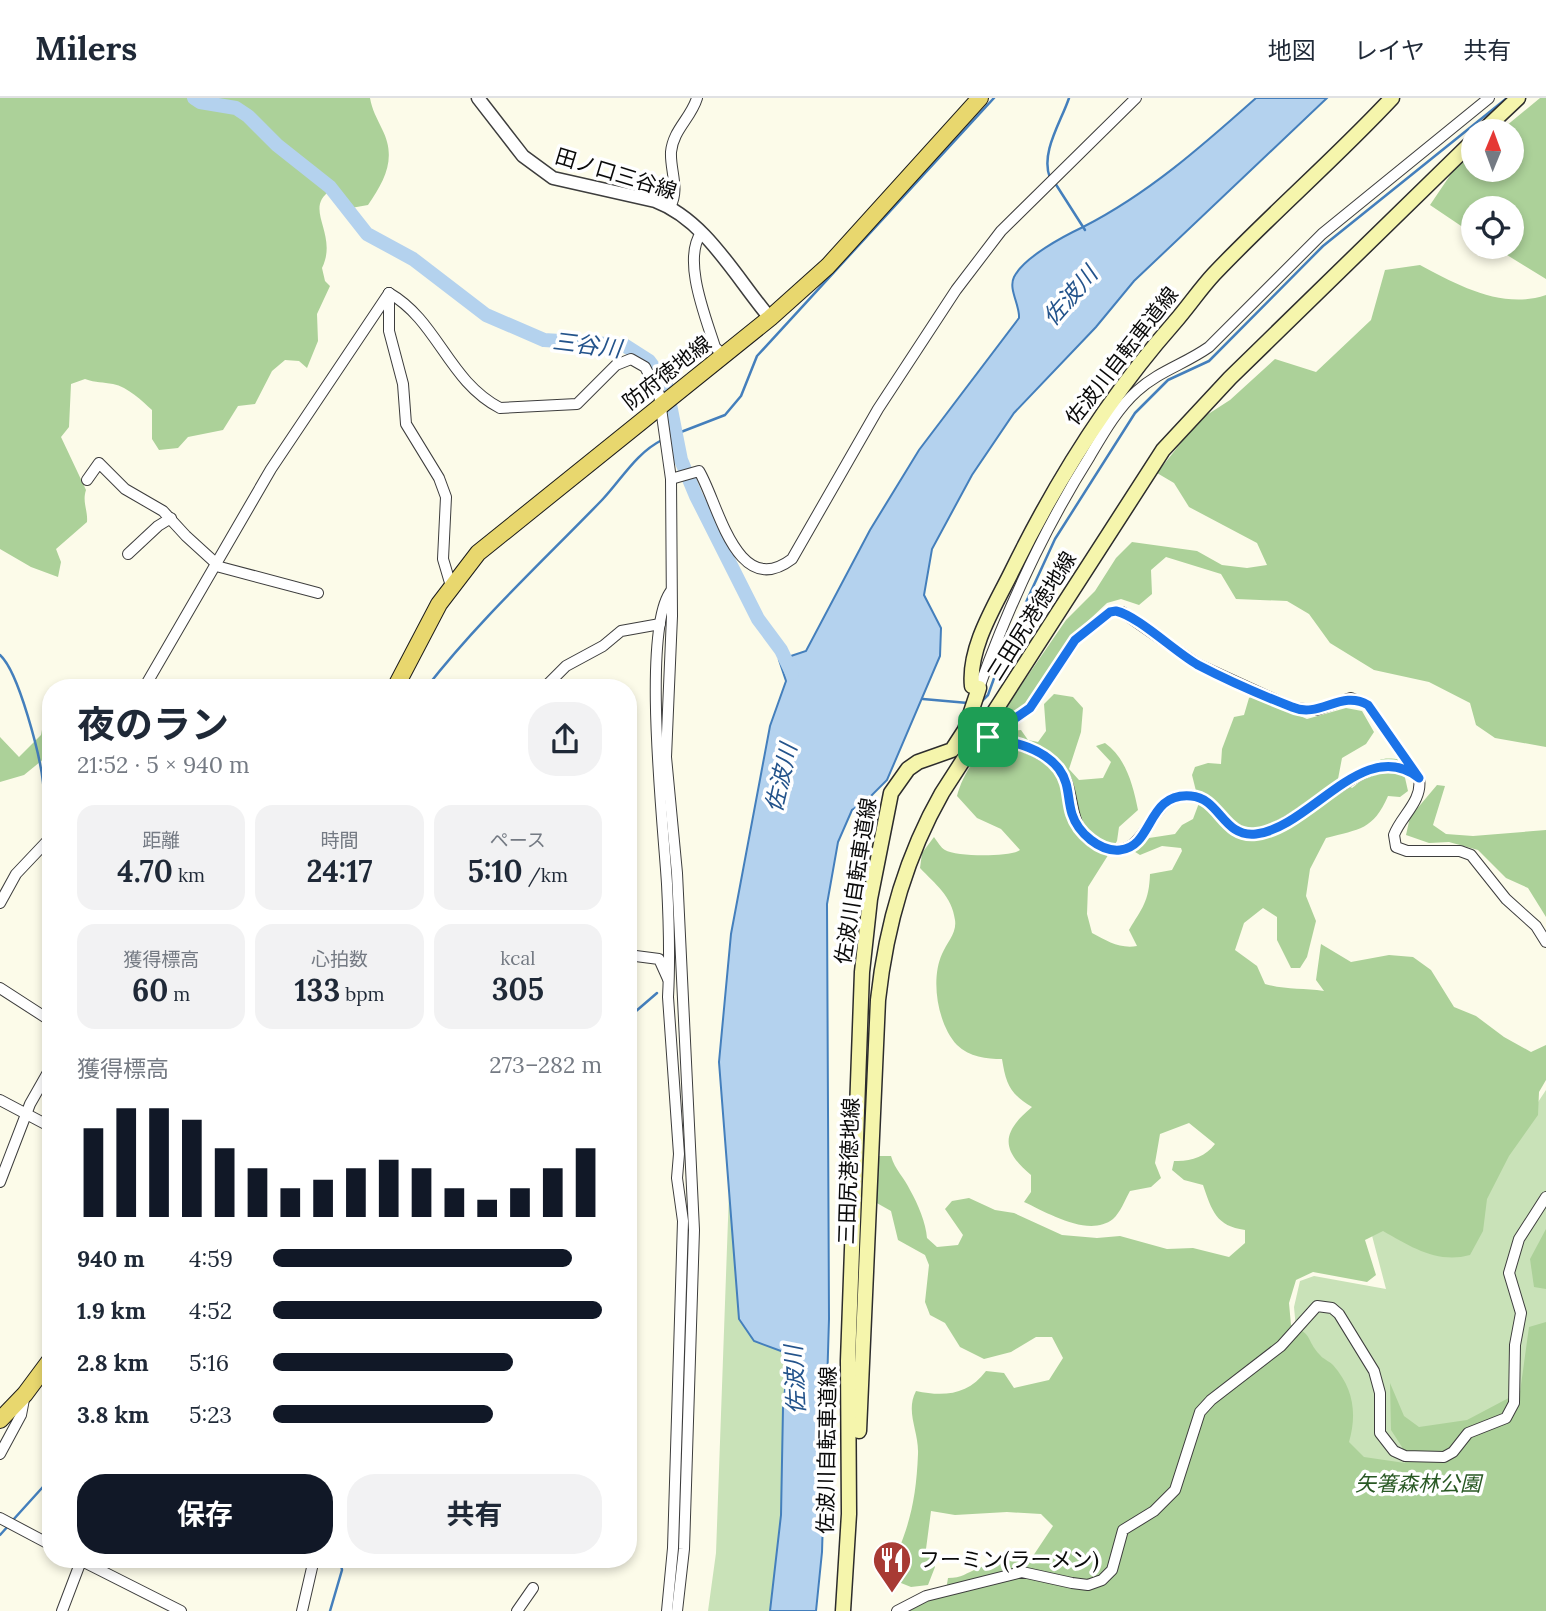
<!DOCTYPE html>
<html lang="ja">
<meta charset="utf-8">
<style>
:root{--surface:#fff;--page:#f2f2f3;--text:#1f2937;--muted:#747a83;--line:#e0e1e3;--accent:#111827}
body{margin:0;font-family:Lora,"Noto Sans JP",serif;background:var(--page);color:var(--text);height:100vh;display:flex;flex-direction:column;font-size:26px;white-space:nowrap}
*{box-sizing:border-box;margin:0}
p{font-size:23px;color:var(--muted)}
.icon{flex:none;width:38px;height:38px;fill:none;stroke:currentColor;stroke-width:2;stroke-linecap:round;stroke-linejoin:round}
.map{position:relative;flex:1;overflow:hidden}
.side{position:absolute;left:42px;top:581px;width:595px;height:889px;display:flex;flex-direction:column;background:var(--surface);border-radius:28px;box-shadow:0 4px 10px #0003}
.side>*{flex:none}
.needle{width:46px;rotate:1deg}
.tools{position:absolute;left:1461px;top:21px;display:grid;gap:14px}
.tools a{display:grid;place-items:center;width:63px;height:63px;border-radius:50%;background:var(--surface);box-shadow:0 4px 10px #0003;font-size:35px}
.pin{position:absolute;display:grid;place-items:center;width:60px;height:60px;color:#fff;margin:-30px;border-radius:14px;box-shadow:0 4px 10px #0006}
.round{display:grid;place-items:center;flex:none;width:74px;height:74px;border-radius:28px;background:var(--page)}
.overview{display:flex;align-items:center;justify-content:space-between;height:119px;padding:0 35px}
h1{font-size:38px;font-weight:700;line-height:52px}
.stats{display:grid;grid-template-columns:repeat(3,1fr);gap:10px;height:119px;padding:7px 35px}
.stats div{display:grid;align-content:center;border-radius:18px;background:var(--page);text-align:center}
.stats b{font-size:30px;font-weight:700}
.stats small{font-size:19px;font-weight:400}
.stats p{font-size:19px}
.chart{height:196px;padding:14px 35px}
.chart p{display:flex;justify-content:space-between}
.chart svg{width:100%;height:126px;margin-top:7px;stroke:var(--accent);stroke-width:6}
.primary-button{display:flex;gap:14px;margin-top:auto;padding:14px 35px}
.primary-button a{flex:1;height:80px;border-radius:28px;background:var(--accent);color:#fff;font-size:28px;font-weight:700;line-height:80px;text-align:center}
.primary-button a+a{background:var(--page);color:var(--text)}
ul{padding:0 35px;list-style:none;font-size:23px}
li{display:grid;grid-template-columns:112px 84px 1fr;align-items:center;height:52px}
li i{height:18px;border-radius:9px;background:var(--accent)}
header{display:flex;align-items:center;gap:42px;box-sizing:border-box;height:98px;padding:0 35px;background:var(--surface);border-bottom:2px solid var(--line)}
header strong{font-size:33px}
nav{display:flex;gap:38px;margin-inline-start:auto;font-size:24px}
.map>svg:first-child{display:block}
.green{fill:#c9e2b8}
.forest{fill:#acd199}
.water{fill:#b4d2ee;stroke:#447fbc;stroke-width:2}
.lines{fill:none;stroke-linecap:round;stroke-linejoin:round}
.stream{stroke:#447fbc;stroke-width:2.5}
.river{stroke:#b4d2ee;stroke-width:14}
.minor-casing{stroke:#3d3d3d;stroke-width:12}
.tertiary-casing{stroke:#3d3d3d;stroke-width:15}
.secondary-casing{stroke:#2c2c2c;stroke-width:17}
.primary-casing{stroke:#1b1b1b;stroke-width:18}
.minor{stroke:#fff;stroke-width:10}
.tertiary{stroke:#fff;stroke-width:12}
.secondary{stroke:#f5f5ac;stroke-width:14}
.primary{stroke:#e8d76e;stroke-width:16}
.route-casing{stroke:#fff;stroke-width:14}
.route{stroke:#1a73e8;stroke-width:9}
.labels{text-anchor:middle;stroke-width:7;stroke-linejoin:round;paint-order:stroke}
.street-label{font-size:21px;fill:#0a0a0a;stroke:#fff}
.park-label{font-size:21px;font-style:italic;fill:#285823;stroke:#fff}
.poi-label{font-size:21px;fill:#0a0a0a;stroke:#fff;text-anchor:start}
.water-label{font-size:23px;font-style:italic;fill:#23538b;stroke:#fff}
</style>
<header>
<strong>Milers</strong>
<nav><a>地図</a><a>レイヤ</a><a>共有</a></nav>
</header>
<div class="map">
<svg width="1546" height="1513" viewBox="0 0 1546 1513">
<rect width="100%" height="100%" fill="#fcfbe9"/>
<g class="green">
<polygon points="1546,992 1546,1513 1031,1513 1298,1252 1294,1209 1300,1183 1314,1178 1386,1191 1370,1130 1515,1039"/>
<polygon points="729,1094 739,1221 754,1243 789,1255 783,1310 781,1417 770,1513 708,1513 716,1455"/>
</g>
<g class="forest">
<path d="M0,0H370C372,12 377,20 382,31C397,60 385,82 368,107L351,110L341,97L331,92C302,111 339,135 322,170L325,183L330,188L317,216L318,243L307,270L299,263L285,262L272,273L255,306L238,308L223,332L188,339L178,350L159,352L152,341V312C142,303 128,289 113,286C103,284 96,285 85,281L71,286L69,329L61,339L86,392C82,404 88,412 87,424L56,451L61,464L58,479L31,469L0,451Z"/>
<polygon points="1540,0 1546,0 1546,181 1494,149 1512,149 1512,110 1474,110 1473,136 1430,107 1455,70 1473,55 1474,72 1512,72 1512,33 1500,33"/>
<path d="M1420,167C1457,187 1503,212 1546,197V649L1495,640L1476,627L1470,605L1429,584L1374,572L1330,545L1309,516L1287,503L1236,501L1221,476L1166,459L1151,472L1152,496L1139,507L1121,501L1107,505L1071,539L1034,599L1001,628L998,621L1066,522L1095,493L1116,460L1132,444L1197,453L1222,467L1247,470L1267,467L1257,445L1189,409L1174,385L1157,375L1199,322L1230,302L1275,261L1316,274L1371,222L1385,172Z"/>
<path d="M1054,596L1073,599L1083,610L1081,634L1069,671L1079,682L1103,680L1111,664L1096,648L1105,645C1126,660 1133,687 1138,712L1119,729L1117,743L1088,789L1087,816L1092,835C1107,843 1120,851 1137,848L1129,832C1142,810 1149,804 1150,776L1172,772L1182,753L1181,750L1162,748L1140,757L1132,752L1149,740L1175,736L1182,727L1193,721L1199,705L1192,677L1195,669L1208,665L1221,666L1222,651L1234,619L1244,617L1249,600L1253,598L1307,621L1346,610L1362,613L1374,634L1366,646L1342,660L1338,681L1352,690C1375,674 1367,655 1401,662L1408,693L1400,699L1388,698C1373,732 1360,731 1326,740L1310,771L1306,798L1316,823L1307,859L1300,870H1291L1277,842V819L1263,810L1244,825L1235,852L1257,868L1265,886C1286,892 1303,890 1324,893L1316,882L1321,846L1351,864L1389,857L1413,859L1431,872L1454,909L1476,918L1504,939L1531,954L1546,947V982L1539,994L1538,1017L1509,1058L1487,1101L1483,1133L1470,1157C1438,1166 1411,1149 1383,1133L1365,1142L1376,1177L1367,1184L1313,1174L1296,1182L1289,1205L1291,1227C1315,1238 1305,1241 1320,1257C1323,1261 1329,1263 1333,1267C1354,1291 1357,1316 1349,1344L1364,1359L1405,1365L1402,1349L1391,1332L1390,1285L1404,1318L1419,1329L1467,1322L1520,1294L1529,1229L1546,1224V1513H909L922,1504L945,1498L948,1480C962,1480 966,1475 979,1470C995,1462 1016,1458 1033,1458L1053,1428L1041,1416L1007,1414L955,1417L931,1413L926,1451L935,1469L928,1487L911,1489L886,1479C908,1435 916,1406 918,1356C919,1333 905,1314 916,1293C944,1299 968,1297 986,1273L1004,1275L1014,1290L1049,1282L1063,1260L1052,1239H1036L1011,1254L984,1261L960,1249L945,1225L930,1217L925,1204L929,1167L925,1157L898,1142L891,1113L875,1104L877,1058H891C895,1072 904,1079 910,1092C918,1106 926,1125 927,1140L937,1149L958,1147L963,1137L945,1111L952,1103L969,1100L995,1112L1014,1115L1062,1137L1097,1140L1120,1138L1167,1151L1193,1150L1229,1159L1245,1145V1132C1216,1128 1212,1113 1203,1087L1184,1082L1172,1072L1174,1063C1190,1064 1205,1059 1215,1046L1189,1025L1160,1036L1155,1065L1161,1080L1151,1089L1130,1093C1125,1102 1120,1115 1113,1121C1089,1140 1048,1115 1024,1104L1031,1094V1077C1000,1051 1002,1034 1032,1009C1010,996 1006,986 1002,961C987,961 969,959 957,947C938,927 930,882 942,856C947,844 957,835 955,822C952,798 935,786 920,770L922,755L934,739C937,743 941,750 945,752C956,759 1011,759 1020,752L1001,731L977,720L957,698C964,670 991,633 1021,632L1028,642L1038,644L1046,633L1044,606Z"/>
<polygon points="46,610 51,610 51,655 24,677 0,684 0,639 19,659 41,637"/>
<polygon points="1437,687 1445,688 1433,727 1446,736 1473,738 1546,732 1546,819 1528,790 1506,780 1478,752 1449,744 1429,745 1406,737 1410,719"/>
<polygon points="1546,1131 1546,1191 1534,1189 1530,1161"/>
</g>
<path class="water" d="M1256,0H1327L1134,183L1096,229L1014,315L972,377L932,451L924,497L941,530L940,558L887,682L868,701L852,712L838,744L827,806L829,1221L822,1454L816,1513H770L781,1417L783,1310L789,1256L754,1243L739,1221L719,964L731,836L770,628L786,583L779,562L806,553L870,432L919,352L1019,220C1020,207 1008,191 1014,179C1024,159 1064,138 1083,129C1148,96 1202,48 1256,0Z"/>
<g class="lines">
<g class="stream">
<path d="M1050,80C1040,55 1061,24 1069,0"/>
<polyline points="1055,85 1085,132"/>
<polyline points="668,339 725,317 741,298 757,258 994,0"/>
<path d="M0,557C19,574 40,658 43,684C45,702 44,720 47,738"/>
<path d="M426,590C479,522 542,464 602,402C621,382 636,355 662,342"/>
<polyline points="923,601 968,605"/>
<polyline points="981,604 988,597 1005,550 1055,441 1135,315 1168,282 1209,263 1323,148 1507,0"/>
<polyline points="50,751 51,755"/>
<polyline points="628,920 657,895"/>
<polyline points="13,1422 51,1380"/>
<polyline points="0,1437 9,1427"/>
<polyline points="330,1513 342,1472 340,1461"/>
</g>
<polyline class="river" points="194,0 200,4 236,10 248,18 277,47 330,89 367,136 413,161 486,217 544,242 624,247 649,263 666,286 681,362 696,398 758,521 781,552 792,575"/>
<g class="minor-casing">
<g id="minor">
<path d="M670,109C680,91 670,73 671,54C673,32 691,20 697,0"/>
<path d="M701,135C682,162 706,220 715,249L723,257"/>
<path d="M389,195C438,223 448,283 500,310L577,306L616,267L631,261L645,269L659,296L671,381L672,518L666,659L677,775L694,1132L684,1451L677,1513"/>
<polyline points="389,195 389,233 403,286 406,326 439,380 446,399 443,461 451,488"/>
<path d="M671,381L699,373C718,404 736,503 792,461L878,311L956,192L1001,133L1136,0"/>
<polyline points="87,382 99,365 125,391 163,413 186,438 220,469 318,495"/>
<polyline points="128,456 158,428 171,420"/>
<polyline points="144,590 271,371 389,195"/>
<polyline points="544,590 566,568 603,548 621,533 660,526"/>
<path d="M979,590C1008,509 1044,431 1090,358C1103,336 1117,311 1137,293C1159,273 1185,266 1209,249L1322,136L1489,0"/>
<path d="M981,638L988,639L1030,610L1075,542L1110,514H1122L1197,566L1293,610L1316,612L1351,600L1368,607L1419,680C1423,703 1401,718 1394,737L1396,749L1407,753H1460L1471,757L1506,801L1536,828L1546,844"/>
<path d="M988,639C1013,644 1037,649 1056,668C1082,693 1060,735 1105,750C1152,765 1145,691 1193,698C1222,702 1224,741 1258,736C1302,729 1371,642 1413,676"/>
<polyline points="0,805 16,776 51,739"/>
<polyline points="628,810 628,851"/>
<polyline points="628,857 659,861 668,881"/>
<polyline points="0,890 51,923"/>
<polyline points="0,1002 51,1029"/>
<polyline points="0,1084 30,1006 51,969"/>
<polyline points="0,1356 21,1317 25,1296"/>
<polyline points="0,1420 51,1447"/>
<polyline points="78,1461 181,1513"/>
<polyline points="62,1513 81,1463"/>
<polyline points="302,1513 314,1461"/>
<polyline points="517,1513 533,1490"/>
<path d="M667,1513L673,1450L683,1123L677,1080L679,1056L668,899C670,862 669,824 667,786C664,732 641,531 671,493"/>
<polyline points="897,1513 926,1498 1022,1474 1072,1485 1088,1487 1102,1482 1112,1472 1123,1432 1154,1413 1175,1392 1200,1314 1211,1302 1281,1248 1317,1208 1332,1210 1339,1216 1374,1273 1380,1295 1380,1335 1394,1353 1405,1358 1444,1359 1453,1354 1468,1335 1506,1320 1514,1305 1515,1247 1521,1215 1509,1175 1519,1141 1546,1099"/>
</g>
</g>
<g class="tertiary-casing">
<path id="tertiary" d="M478,0L523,58L553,80L655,103C706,122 736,180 770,220"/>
</g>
<g class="secondary-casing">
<g id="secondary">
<polyline points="1483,33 1518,0"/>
<path d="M859,1333L878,902C886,828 905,760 942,695L1163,352L1230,280L1474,42"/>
<path d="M843,1513L849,1416L848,1263L862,874L870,801L891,695L908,671L918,664L952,652L965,632L979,590L972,588C968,549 996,506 1012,473C1056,383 1107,301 1174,225C1188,209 1200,191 1214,176C1272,115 1335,61 1392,0"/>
</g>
</g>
<g class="primary-casing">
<g id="primary">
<polyline points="395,590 439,506 478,455 770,220 828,168 980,0"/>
<polyline points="0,1322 25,1296 51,1261"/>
</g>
</g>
<use href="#minor" class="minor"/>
<use href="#tertiary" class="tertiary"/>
<use href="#secondary" class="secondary"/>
<use href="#primary" class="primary"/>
</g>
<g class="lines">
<g class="route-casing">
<path id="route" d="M1116,513C1138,518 1175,554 1198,567C1227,582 1261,597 1292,609C1320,621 1341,591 1368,607L1419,680C1365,636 1310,730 1256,736C1223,740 1220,700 1191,698C1146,694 1154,749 1120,752C1100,754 1078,735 1072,716C1067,700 1070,686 1059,671C1042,649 1013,644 988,639L1030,610L1075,542L1110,514Z"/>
</g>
<use href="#route" class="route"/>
</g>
<defs>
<g id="restaurant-pin" transform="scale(2.0125)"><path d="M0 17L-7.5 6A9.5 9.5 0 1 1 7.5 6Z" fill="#a83a34" stroke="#fff"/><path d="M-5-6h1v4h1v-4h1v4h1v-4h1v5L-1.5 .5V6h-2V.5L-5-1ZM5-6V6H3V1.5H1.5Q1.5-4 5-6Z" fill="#fff"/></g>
</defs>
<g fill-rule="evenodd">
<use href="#restaurant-pin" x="892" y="1462"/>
</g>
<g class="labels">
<g class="street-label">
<text transform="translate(616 76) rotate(17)" y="7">田ノ口三谷線</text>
<text transform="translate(1122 258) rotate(-52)" y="7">佐波川自転車道線</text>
<text transform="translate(667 275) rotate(-38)" y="7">防府徳地線</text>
<text transform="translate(1032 518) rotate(-58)" y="7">三田尻港徳地線</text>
<text transform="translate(856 783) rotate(-81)" y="7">佐波川自転車道線</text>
<text transform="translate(849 1073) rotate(-88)" y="7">三田尻港徳地線</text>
<text transform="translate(827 1352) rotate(-89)" y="7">佐波川自転車道線</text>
</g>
<g class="park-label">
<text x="1418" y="1393">矢箸森林公園</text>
</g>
<g class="poi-label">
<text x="919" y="1469">フーミン(ラーメン)</text>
</g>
<g class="water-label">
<text transform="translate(1070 198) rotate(-49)" y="8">佐波川</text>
<text transform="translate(587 247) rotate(7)" y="8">三谷川</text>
<text transform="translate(781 680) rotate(-77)" y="8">佐波川</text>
<text transform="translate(795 1282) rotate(-93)" y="8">佐波川</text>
</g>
</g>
</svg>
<div class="tools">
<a><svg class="needle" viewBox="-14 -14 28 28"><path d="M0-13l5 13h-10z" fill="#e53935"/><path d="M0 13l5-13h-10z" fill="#747a83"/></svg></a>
<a><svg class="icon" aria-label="locate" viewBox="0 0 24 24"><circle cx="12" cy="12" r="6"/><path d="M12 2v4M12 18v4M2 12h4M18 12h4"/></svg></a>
</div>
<div class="pin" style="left:988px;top:639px;background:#1e9e55"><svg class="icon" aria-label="arrive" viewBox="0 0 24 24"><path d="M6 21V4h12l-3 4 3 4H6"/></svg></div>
<section class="side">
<div class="overview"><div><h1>夜のラン</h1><p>21:52 · 5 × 940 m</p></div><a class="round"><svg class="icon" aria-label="share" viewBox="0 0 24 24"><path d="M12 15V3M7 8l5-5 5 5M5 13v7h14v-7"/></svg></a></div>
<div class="stats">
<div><p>距離</p><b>4.70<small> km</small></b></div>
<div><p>時間</p><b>24:17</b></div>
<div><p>ペース</p><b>5:10<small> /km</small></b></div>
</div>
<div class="stats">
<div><p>獲得標高</p><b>60<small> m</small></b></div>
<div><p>心拍数</p><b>133<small> bpm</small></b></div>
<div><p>kcal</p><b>305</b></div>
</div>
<div class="chart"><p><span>獲得標高</span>273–282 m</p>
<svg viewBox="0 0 160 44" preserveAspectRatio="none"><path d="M5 44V13M15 44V6M25 44V6M35 44V10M45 44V20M55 44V27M65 44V34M75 44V31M85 44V27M95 44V24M105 44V27M115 44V34M125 44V38M135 44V34M145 44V27M155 44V20"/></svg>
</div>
<ul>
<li><b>940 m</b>4:59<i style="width:91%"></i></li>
<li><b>1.9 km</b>4:52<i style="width:100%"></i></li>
<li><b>2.8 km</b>5:16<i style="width:73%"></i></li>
<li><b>3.8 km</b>5:23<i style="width:67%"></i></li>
</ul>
<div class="primary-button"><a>保存</a><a>共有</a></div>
</section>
</div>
